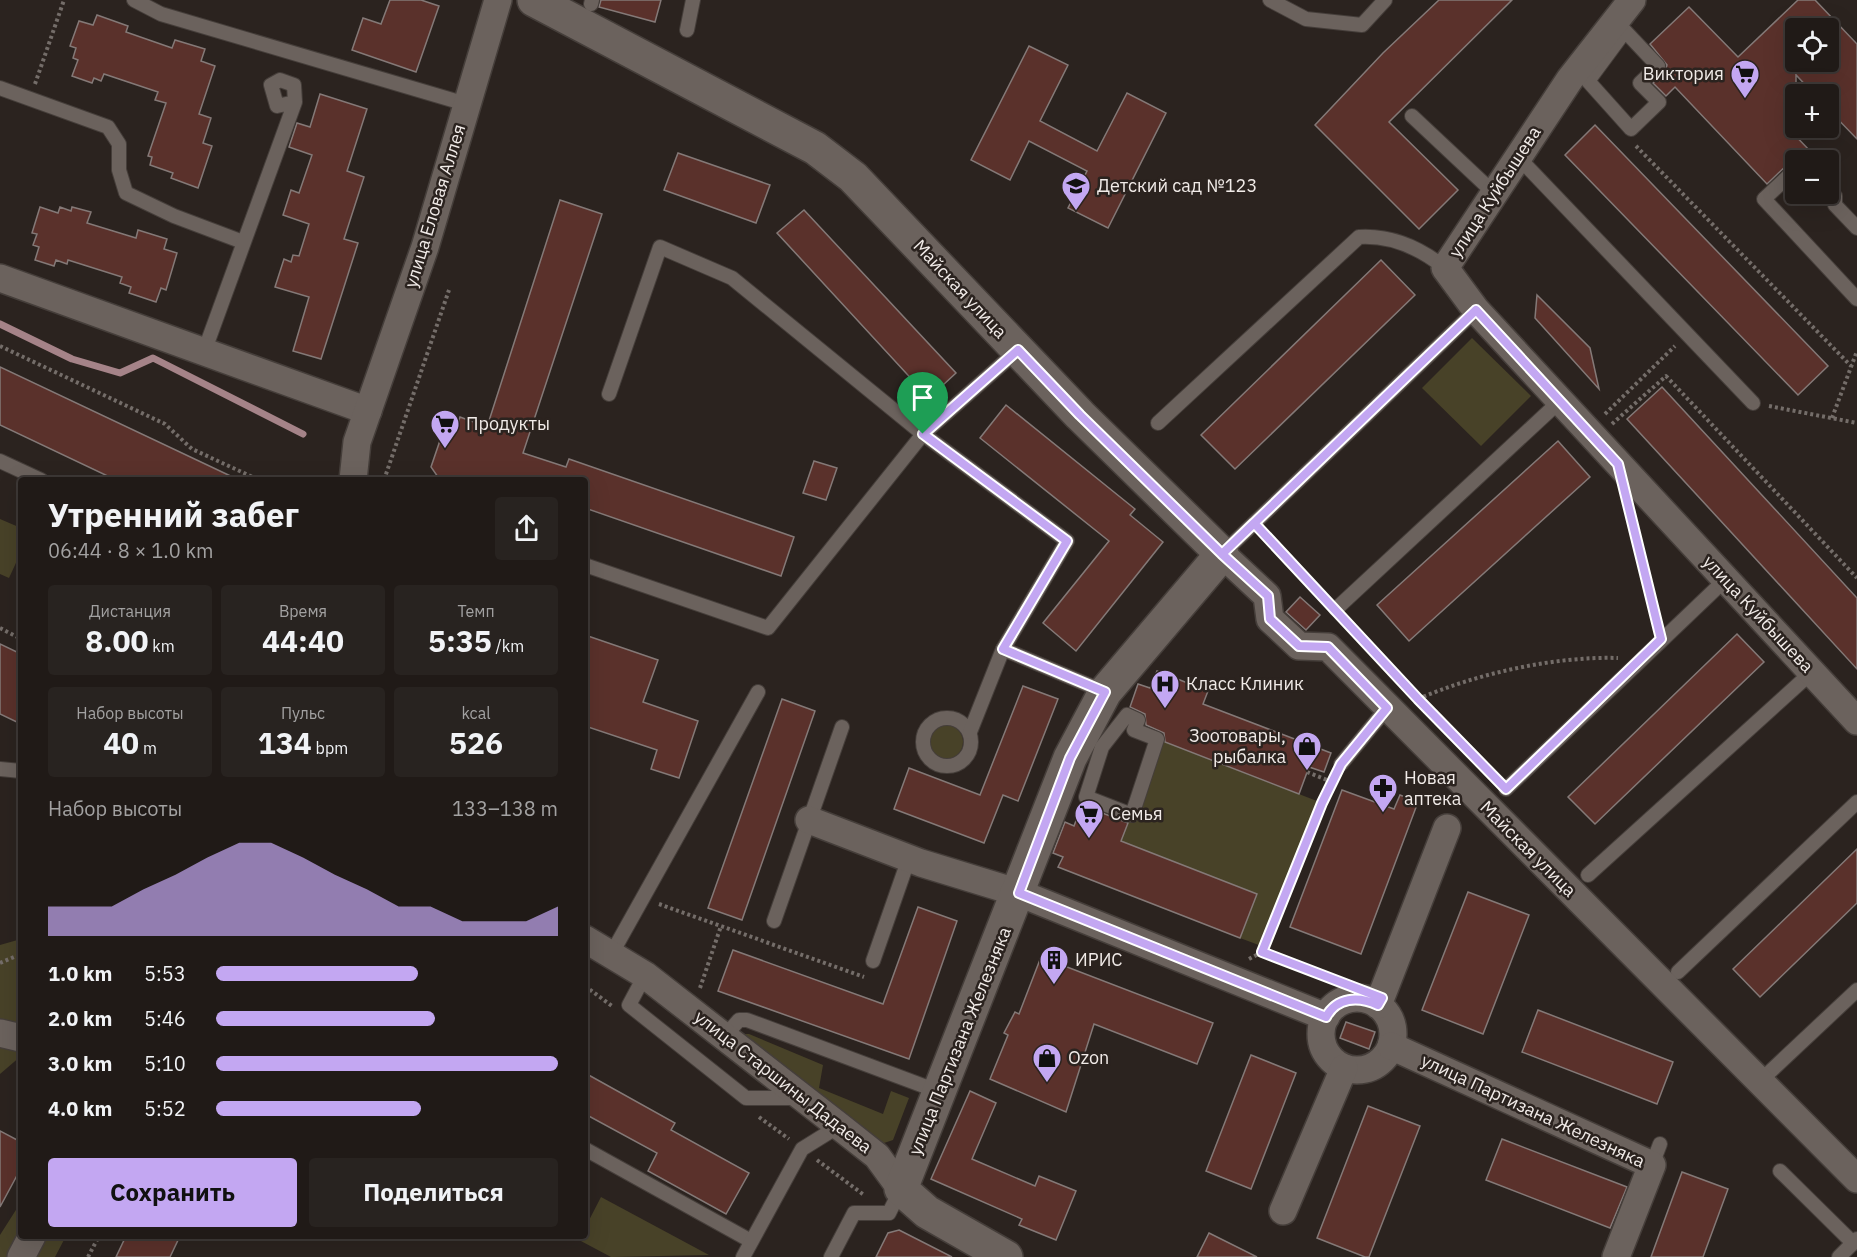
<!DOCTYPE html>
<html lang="ru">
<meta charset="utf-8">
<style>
:root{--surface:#201a17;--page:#282320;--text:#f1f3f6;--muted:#a2a1a1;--line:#3d3836;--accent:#c3a7f2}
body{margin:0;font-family:"IBM Plex Sans",sans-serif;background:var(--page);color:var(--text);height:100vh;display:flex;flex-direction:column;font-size:22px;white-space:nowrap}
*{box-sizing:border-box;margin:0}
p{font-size:20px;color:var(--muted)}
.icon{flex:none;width:33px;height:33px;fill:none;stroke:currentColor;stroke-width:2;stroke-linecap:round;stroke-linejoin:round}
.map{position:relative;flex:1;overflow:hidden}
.side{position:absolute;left:18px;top:477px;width:570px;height:762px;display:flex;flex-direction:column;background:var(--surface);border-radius:6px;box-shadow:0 6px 24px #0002,0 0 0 2px var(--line)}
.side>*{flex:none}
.fabs{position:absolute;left:1785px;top:18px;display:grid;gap:12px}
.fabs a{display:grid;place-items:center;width:54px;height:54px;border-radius:6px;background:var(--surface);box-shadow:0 6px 24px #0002,0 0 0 2px var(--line);font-size:30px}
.pin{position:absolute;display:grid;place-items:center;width:51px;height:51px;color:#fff;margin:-62px -26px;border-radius:50% 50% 50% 0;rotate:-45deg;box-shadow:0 0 6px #0007}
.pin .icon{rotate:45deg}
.round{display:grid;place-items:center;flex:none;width:63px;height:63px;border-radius:6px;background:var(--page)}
.overview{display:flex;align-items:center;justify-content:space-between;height:102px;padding:0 30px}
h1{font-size:33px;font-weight:800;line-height:45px}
.metrics{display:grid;grid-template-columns:repeat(3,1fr);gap:9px;height:102px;padding:6px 30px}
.metrics div{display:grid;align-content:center;border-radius:6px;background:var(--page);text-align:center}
.metrics b{font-size:30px;font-weight:800}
.metrics small{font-size:16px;font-weight:400}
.metrics p{font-size:16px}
.chart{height:168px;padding:12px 30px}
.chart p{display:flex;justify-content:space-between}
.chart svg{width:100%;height:108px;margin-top:6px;fill:var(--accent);opacity:.7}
.action{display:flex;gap:12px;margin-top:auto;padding:12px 30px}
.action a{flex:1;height:69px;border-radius:6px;background:var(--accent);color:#111;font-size:24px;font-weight:800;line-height:69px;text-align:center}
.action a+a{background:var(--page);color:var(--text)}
ul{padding:0 30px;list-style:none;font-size:20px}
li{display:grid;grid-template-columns:96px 72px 1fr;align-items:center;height:45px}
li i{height:15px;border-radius:8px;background:var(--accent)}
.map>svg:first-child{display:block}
.green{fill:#484228}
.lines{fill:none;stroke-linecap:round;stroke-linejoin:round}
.stream{stroke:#a58388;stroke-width:7}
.building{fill:#5a312b;stroke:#847977;stroke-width:1.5;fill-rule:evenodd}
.service-casing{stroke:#453e3a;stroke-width:16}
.minor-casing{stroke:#453e3a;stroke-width:30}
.tertiary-casing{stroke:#453e3a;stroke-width:36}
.path{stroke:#746d69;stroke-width:4;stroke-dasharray:3 3;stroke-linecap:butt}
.service{stroke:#6b625d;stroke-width:14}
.minor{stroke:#6b625d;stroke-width:27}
.tertiary{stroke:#6b625d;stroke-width:33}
.route-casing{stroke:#fff;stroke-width:12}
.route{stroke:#c3a7f2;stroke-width:8}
.labels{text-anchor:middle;stroke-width:5;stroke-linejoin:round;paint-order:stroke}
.poi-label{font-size:18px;fill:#f1ebe8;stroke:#2b231f;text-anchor:start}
.street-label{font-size:18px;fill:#f1ebe8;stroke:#2b231f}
</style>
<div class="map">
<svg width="1857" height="1257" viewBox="0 0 1857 1257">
<rect width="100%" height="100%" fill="#2b231f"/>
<g class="green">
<polygon points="1472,338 1531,396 1481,446 1422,388"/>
<polygon points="0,519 21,528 21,552 9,578 0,574"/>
<circle cx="946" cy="742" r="17"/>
<polygon points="1157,739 1322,803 1264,947 1240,938 1257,894 1121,841"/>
<polygon points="21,939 21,1056 0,1074 0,945"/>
<polygon points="744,1034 749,1034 823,1065 819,1088 883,1114 891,1091 909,1098 893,1140 881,1144 742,1038"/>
<polygon points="601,1197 709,1255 611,1257 579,1240 581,1236 585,1236 585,1228"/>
<polygon points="21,1202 21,1236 66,1236 55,1257 0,1257 0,1235"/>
</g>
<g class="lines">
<polyline class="stream" points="0,324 72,359 120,373 153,358 303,434"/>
</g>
<g class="building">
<polygon points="390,0 421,0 439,6 416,72 352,50 363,18 381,24"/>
<polygon points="601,0 661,0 655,22 599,7"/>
<polygon points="1439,0 1512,0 1389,122 1458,190 1419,229 1315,125 1383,53"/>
<path d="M1798,0H1815L1857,44V139L1828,109V94H1814L1796,75V121L1788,128L1812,153L1805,160L1790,162L1767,184L1675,87L1666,96L1653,83L1665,72L1667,65L1650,44L1689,7L1738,57ZM1796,28H1828V62H1796Z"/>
<polygon points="97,15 128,26 126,32 172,48 175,40 205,49 201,61 215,66 199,114 211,118 203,143 212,146 198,188 171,178 173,173 150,165 152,157 148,156 166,103 155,100 158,92 104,74 101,81 94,78 92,83 72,76 78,60 73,58 76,48 70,46 79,21 93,25"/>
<polygon points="1029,46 1068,65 1040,121 1097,151 1127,93 1166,113 1108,228 1068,208 1087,171 1029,141 1010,180 971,160"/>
<polygon points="320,94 367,109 347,171 364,177 344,239 358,243 321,359 293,351 309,297 275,287 284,259 291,262 293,255 299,256 309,224 283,215 291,190 299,193 312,155 289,147 297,123 310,127"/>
<polygon points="1595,125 1828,366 1798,395 1565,155"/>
<polygon points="678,153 770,185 756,223 664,190"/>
<polygon points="560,200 602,214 523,453 566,467 569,459 794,537 781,576 585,508 585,480 440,480 431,467 447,420 458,423 460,417 487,427"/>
<polygon points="40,207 58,213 60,207 71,211 72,207 91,212 87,223 136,238 138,230 167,239 164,249 177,253 166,290 161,288 156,302 129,293 131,287 120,283 122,277 68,260 67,264 56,260 54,266 35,260 39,247 33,245 37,234 32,233"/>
<polygon points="804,210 956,373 929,398 777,233"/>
<polygon points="1381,260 1415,295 1235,469 1201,435"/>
<polygon points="1537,295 1590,348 1599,389 1535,318"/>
<polygon points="0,367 239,480 116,480 0,425"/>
<polygon points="1662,387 1857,598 1857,669 1627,419"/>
<polygon points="1006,405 1135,509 1130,515 1163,542 1076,651 1043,623 1109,541 980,438"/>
<polygon points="1558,441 1590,477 1409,641 1377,605"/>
<polygon points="814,461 837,468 826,500 803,493"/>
<polygon points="1300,597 1320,615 1306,630 1286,612"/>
<polygon points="1737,634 1764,662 1595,824 1568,797"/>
<polygon points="585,635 658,660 643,702 698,721 679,778 651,769 657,750 585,726"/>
<polygon points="0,644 21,654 21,724 0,714"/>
<polygon points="1157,671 1208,691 1203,704 1331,753 1324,772 1309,767 1299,794 1165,742 1164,733 1146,725 1145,714 1130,707 1138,684 1150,688"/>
<polygon points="1023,686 1058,699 1018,801 1003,795 984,843 894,809 909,768 980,795"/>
<polygon points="782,699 815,711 742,920 708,908"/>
<polygon points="1342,790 1394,809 1400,795 1418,802 1361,954 1290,927"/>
<polygon points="1082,805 1128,823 1121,841 1257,894 1240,938 1058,867 1063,857 1053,853 1065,822 1074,826"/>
<polygon points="1857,849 1857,903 1760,997 1733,969"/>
<polygon points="1468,892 1529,915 1483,1034 1422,1010"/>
<polygon points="918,907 957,921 909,1059 718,991 733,950 883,1004"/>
<polygon points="1041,957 1213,1023 1197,1064 1094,1024 1066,1112 990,1079 1008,1035 1004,1033 1015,1012 1019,1014"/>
<polygon points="1538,1010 1673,1062 1657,1104 1522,1052"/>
<polygon points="1346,1022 1375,1032 1369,1049 1340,1038"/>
<polygon points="1251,1055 1296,1073 1251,1189 1206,1171"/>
<polygon points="585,1073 675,1123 671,1130 749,1173 726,1214 648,1171 657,1153 585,1114"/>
<polygon points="970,1091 996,1103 972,1159 1035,1186 1039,1176 1076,1191 1056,1240 1019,1225 1022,1219 931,1179"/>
<polygon points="1368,1106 1420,1126 1369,1257 1365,1257 1317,1238"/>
<polygon points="0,1131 21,1142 21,1168 0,1207"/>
<polygon points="1502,1139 1627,1187 1610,1228 1486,1180"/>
<polygon points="1682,1172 1728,1189 1703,1257 1651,1257"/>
<polygon points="899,1230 952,1257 876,1257 888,1233"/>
<polygon points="1209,1233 1257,1257 1197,1257"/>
<polygon points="126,1236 180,1236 170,1257 116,1257"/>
</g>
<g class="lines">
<g class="service-casing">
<g id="service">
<polyline points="134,0 161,14 466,104"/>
<polyline points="1270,0 1306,19 1362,25 1385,0"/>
<polyline points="591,4 592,0"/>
<polyline points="687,30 693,0"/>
<polygon points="1625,31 1658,66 1640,83 1659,102 1631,129 1588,81"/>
<polyline points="0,88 108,127 119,144 119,170 126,193 174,216 243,242"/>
<polyline points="1412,116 1494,193"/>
<polyline points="1518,157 1753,403"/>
<polyline points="1796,169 1764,199 1857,299"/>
<polyline points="1828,190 1835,196 1835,205 1857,228"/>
<polyline points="204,352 295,102 294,85 280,80 271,85 277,106 295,102"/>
<polyline points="609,394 660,247 732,278 923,434 1067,541 1003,649 1105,692"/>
<path d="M1158,423L1359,237C1392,235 1420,248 1445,268"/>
<polyline points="0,461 41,480"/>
<polyline points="1222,554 1476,310"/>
<polyline points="585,565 768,628 923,434 1018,350"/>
<polyline points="1336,609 1560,401"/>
<polygon points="1127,715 1138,720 1134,730 1157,739 1132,815 1086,797 1102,747"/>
<circle cx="947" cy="742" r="24"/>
<polyline points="970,732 1003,649"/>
<polyline points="1341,764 1387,708"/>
<polyline points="0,769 21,771"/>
<polyline points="1506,789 1726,579"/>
<polyline points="1588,875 1812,672"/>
<polyline points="774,921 842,727"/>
<polyline points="612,953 758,692"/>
<polyline points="873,961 909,858"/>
<polyline points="1678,972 1857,802"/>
<polyline points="645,975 629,1005 746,1098 799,1098"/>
<polyline points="724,1037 739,1020 747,1020 940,1092"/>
<polyline points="1759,1082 1857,990"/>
<polyline points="585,1149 751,1241"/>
<polyline points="1652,1165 1660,1144"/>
<polyline points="1780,1171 1853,1243"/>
<polyline points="743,1257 802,1149 839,1126"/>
<polyline points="831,1257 854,1213 889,1213 901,1189"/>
<polyline points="1839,1257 1857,1239"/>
</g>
</g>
<g class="minor-casing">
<g id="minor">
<polyline points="1632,0 1570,79 1445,268 1476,310 1857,721"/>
<polyline points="0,278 368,411"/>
<polyline points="353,480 357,442 425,247 498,0"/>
<polyline points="1222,554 1267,596 1270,619 1299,646 1328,647 1857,1179"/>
<polyline points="809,820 921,863 1019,893 1326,1017"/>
<polyline points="585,939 645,975 839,1126 877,1156 901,1189"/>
<circle cx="1357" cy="1034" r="36"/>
<polyline points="1378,1005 1447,828"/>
<polyline points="0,1033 21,1038"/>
<polyline points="1391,1046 1652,1165 1616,1257"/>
<polyline points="1283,1211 1344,1068"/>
<polyline points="21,1257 32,1236"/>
</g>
</g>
<g class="tertiary-casing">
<polyline id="tertiary" points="534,0 815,148 853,177 1080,415 1222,554 1105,692 1070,758 901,1189 927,1212 1006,1257"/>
</g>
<g class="path">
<polyline points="35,84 64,0"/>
<polyline points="1636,146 1851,366"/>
<polyline points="0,346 165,424 192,449 259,480"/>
<polyline points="1769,406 1857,423"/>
<polyline points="1605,414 1675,346"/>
<polyline points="1832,418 1857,351"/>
<polyline points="1612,424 1666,376 1857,578"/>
<polyline points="384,480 449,290"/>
<polyline points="1631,514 1656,620"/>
<polyline points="1265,534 1324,596"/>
<polyline points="1348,622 1417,698"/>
<polyline points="0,628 21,639"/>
<path d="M1418,699C1476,674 1554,656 1618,658"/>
<polyline points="1307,772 1332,782"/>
<polyline points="659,904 864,977"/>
<polyline points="1262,952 1334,779"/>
<polyline points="1249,959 1262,952 1359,989"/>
<polyline points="0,963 21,954"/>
<polyline points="585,986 612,1006"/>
<polyline points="700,988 721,926"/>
<polyline points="759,1117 789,1139"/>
<polyline points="817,1160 864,1195"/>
<polyline points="88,1257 99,1236"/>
</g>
<use href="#service" class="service"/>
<use href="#minor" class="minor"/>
<use href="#tertiary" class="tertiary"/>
</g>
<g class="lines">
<g class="route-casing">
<path id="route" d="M923,434L1067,541L1003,649L1105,692L1070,758L1019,893L1326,1017C1337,997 1358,996 1378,1005L1382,998L1262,952L1322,803L1341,764L1387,708L1328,647L1299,646L1270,619L1268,596L1222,554L1254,523L1418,699L1506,789L1661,639L1618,464L1476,310L1222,554L1080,415L1018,350L923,434"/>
</g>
<use href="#route" class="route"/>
</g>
<defs>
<g id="supermarket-pin" transform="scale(1.5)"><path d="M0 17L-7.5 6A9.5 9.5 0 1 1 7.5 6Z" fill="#c3a7f2" stroke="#2b231f"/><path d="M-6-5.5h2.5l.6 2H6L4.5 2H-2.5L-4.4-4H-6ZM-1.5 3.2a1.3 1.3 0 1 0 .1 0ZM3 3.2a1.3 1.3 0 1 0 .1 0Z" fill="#111"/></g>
<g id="school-pin" transform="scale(1.5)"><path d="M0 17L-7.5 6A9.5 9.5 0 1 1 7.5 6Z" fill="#c3a7f2" stroke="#2b231f"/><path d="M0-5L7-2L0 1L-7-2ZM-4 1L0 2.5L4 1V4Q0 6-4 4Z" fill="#111"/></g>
<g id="hospital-pin" transform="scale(1.5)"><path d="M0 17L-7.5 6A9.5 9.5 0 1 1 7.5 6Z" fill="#c3a7f2" stroke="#2b231f"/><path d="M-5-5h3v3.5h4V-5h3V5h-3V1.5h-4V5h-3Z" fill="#111"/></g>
<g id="shop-pin" transform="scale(1.5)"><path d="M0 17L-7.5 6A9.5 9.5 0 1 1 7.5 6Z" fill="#c3a7f2" stroke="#2b231f"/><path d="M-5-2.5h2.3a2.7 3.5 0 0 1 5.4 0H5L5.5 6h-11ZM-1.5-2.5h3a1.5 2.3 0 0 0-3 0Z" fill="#111"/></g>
<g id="pharmacy-pin" transform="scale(1.5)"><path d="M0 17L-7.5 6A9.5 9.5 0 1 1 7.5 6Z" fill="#c3a7f2" stroke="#2b231f"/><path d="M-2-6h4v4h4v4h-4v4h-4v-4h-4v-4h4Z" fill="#111"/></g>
<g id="building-pin" transform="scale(1.5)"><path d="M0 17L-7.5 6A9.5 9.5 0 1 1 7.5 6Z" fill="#c3a7f2" stroke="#2b231f"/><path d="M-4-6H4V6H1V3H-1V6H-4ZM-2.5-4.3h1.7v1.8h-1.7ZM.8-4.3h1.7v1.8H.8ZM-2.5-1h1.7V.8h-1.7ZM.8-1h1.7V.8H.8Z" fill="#111"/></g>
</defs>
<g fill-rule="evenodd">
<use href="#supermarket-pin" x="1745" y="74"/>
<use href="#school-pin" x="1076" y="186"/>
<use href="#supermarket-pin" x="445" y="424"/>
<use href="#hospital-pin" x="1165" y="684"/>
<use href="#shop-pin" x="1307" y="746"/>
<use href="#pharmacy-pin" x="1383" y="788"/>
<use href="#supermarket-pin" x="1089" y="814"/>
<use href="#building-pin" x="1054" y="960"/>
<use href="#shop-pin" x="1047" y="1058"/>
</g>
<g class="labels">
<g class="poi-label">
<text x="1724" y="80" text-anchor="end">Виктория</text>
<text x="1097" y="192">Детский сад №123</text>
<text x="466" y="430">Продукты</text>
<text x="1186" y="690">Класс Клиник</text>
<text x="1286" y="742" text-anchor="end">Зоотовары,<tspan x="1286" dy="21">рыбалка</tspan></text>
<text x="1404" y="784">Новая<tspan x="1404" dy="21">аптека</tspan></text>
<text x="1110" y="820">Семья</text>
<text x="1075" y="966">ИРИС</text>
<text x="1068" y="1064">Ozon</text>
</g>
<g class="street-label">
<text transform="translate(1495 192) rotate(-57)" y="6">улица Куйбышева</text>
<text transform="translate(435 206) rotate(-73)" y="6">улица Еловая Аллея</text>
<text transform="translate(960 289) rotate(47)" y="6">Майская улица</text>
<text transform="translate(1758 614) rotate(47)" y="6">улица Куйбышева</text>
<text transform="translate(1528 849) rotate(45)" y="6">Майская улица</text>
<text transform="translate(960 1041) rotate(-68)" y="6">улица Партизана Железняка</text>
<text transform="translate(783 1082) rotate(38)" y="6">улица Старшины Дадаева</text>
<text transform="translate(1533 1111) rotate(25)" y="6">улица Партизана Железняка</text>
</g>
</g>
</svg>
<div class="fabs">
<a><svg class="icon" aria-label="locate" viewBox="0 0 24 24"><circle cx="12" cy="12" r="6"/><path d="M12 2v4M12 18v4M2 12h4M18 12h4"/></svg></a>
<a>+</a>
<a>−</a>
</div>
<div class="pin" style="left:923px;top:434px;background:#1e9e55"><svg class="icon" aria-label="arrive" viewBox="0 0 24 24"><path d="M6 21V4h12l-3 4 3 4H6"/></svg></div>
<section class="side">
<div class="overview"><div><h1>Утренний забег</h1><p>06:44 · 8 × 1.0 km</p></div><a class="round"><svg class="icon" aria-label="share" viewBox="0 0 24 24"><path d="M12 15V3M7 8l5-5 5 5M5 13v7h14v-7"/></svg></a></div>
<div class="metrics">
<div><p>Дистанция</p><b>8.00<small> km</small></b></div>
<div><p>Время</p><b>44:40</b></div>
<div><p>Темп</p><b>5:35<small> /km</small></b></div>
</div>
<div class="metrics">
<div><p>Набор высоты</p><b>40<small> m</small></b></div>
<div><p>Пульс</p><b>134<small> bpm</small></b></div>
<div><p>kcal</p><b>526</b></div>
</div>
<div class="chart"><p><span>Набор высоты</span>133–138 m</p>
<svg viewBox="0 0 160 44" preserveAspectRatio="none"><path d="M0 44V32L10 32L20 32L30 25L40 19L50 12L60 6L70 6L80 12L90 19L100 25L110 32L120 32L130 38L140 38L150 38L160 32V44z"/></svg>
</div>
<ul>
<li><b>1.0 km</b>5:53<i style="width:59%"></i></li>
<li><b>2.0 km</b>5:46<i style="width:64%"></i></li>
<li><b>3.0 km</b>5:10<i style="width:100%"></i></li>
<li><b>4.0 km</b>5:52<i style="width:60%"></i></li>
</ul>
<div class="action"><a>Сохранить</a><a>Поделиться</a></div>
</section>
</div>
